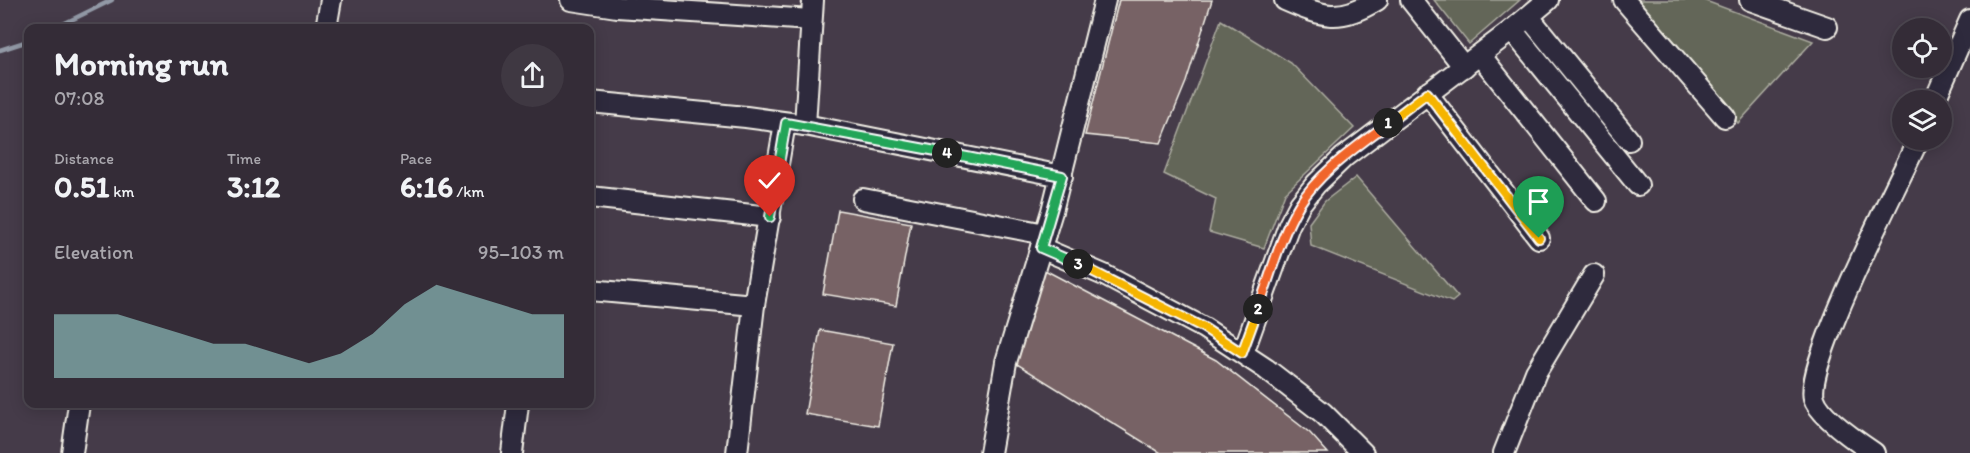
<!DOCTYPE html>
<meta charset="utf-8">
<style>
:root{--surface:#342c37;--page:#3f3842;--text:#f1f3f6;--muted:#a9a7ad;--line:#4e4852;--accent:#8bbbb9}
body{margin:0;font-family:Itim,sans-serif;background:var(--page);color:var(--text);height:100vh;display:flex;flex-direction:column;font-size:22px;white-space:nowrap}
*{box-sizing:border-box;margin:0}
p{font-size:20px;color:var(--muted)}
.icon{flex:none;width:33px;height:33px;fill:none;stroke:currentColor;stroke-width:2;stroke-linecap:round;stroke-linejoin:round}
.map{position:relative;flex:1;overflow:hidden}
.drawer{position:absolute;left:24px;top:24px;width:570px;height:384px;display:flex;flex-direction:column;background:var(--surface);border-radius:12px;box-shadow:0 3px 15px #0003,0 0 0 2px var(--line)}
.drawer>*{flex:none}
.controls{position:absolute;left:1892px;top:18px;display:grid;gap:12px}
.controls a{display:grid;place-items:center;width:60px;height:60px;border-radius:50%;background:var(--surface);box-shadow:0 3px 15px #0003,0 0 0 2px var(--line);font-size:30px}
.pin{position:absolute;display:grid;place-items:center;width:51px;height:51px;color:#fff;margin:-62px -26px;border-radius:50% 50% 50% 0;rotate:-45deg;box-shadow:0 0 6px #0007}
.pin .icon{rotate:45deg}
.km{position:absolute;width:30px;height:30px;margin:-15px;border-radius:50%;background:#222;color:#fff;font-size:16px;line-height:30px;text-align:center}
.round{display:grid;place-items:center;flex:none;width:63px;height:63px;border-radius:32px;background:var(--page)}
.headline{display:flex;align-items:center;justify-content:space-between;height:102px;padding:0 30px}
h1{font-size:33px;font-weight:700;line-height:45px}
.metrics{display:grid;grid-template-columns:repeat(3,1fr);gap:9px;height:102px;padding:6px 30px}
.metrics div{display:grid;align-content:center}
.metrics b{font-size:30px;font-weight:700}
.metrics small{font-size:16px;font-weight:400}
.metrics p{font-size:16px}
.chart{height:168px;padding:12px 30px}
.chart p{display:flex;justify-content:space-between}
.chart svg{width:100%;height:108px;margin-top:6px;fill:var(--accent);opacity:.7}
.map>svg:first-child{display:block}
.green{fill:#636658;stroke:#acaca0;stroke-width:1.5}
.lines{fill:none;stroke-linecap:round;stroke-linejoin:round}
.stream{stroke:#9299a6;stroke-width:4.5}
.building{fill:#776265;stroke:#f4f1e8;stroke-width:1.5}
.minor-casing{stroke:#f4f1e8;stroke-width:24}
.minor{stroke:#2f2a3d;stroke-width:20}
.split-1-casing{stroke:#fff;stroke-width:12}
.split-2-casing{stroke:#fff;stroke-width:12}
.split-3-casing{stroke:#fff;stroke-width:12}
.split-4-casing{stroke:#fff;stroke-width:12}
.split-5-casing{stroke:#fff;stroke-width:12}
.split-1{stroke:#f5b400;stroke-width:8}
.split-2{stroke:#f0652b;stroke-width:8}
.split-3{stroke:#f5b400;stroke-width:8}
.split-4{stroke:#22a559;stroke-width:8}
.split-5{stroke:#22a559;stroke-width:8}
</style>
<div class="map">
<svg width="1970" height="453" viewBox="0 0 1970 453">
<rect width="100%" height="100%" fill="#453b49"/>
<filter id="ink" filterUnits="userSpaceOnUse"><feTurbulence type="fractalNoise" baseFrequency=".0167" numOctaves="2"/><feDisplacementMap in="SourceGraphic" scale="12" xChannelSelector="R" yChannelSelector="G"/><feConvolveMatrix kernelMatrix="1 2 1 2 8 2 1 2 1" color-interpolation-filters="sRGB"/></filter>
<g filter="url(#ink)">
<g class="green">
<polygon points="1434,0 1520,0 1469,44"/>
<polygon points="1633,0 1703,0 1813,41 1738,123"/>
<polygon points="1221,20 1291,63 1354,128 1285,193 1264,248 1209,232 1216,199 1164,174"/>
<polygon points="1356,177 1458,297 1452,302 1311,246 1309,223 1325,201"/>
</g>
<g class="lines">
<g class="stream">
<polyline points="55,28 112,0"/>
<polyline points="0,50 28,41"/>
</g>
</g>
<g class="building">
<polygon points="1119,0 1212,0 1186,82 1161,143 1085,135"/>
<polygon points="838,210 911,223 896,306 823,294"/>
<polygon points="1041,268 1216,360 1310,433 1328,453 1161,453 1012,361"/>
<polygon points="820,330 893,343 878,426 805,414"/>
</g>
<g class="lines">
<g class="minor-casing">
<g id="minor">
<polyline points="571,0 617,7 811,20"/>
<path d="M1285,0C1324,17 1339,23 1377,0"/>
<polyline points="1411,0 1464,67"/>
<polyline points="1624,0 1725,117"/>
<polyline points="1750,0 1827,27"/>
<polyline points="1529,17 1629,140"/>
<polyline points="326,28 331,0"/>
<polyline points="1512,30 1638,185"/>
<polyline points="1480,55 1596,201"/>
<polyline points="1427,93 1539,238"/>
<polyline points="1935,100 1970,20"/>
<polyline points="590,102 746,117 805,125 1062,176"/>
<polyline points="805,125 813,0"/>
<polyline points="590,197 770,217"/>
<polyline points="863,199 1045,234"/>
<polyline points="1041,248 1104,275 1204,328 1266,369 1323,413 1363,453"/>
<polyline points="590,290 754,305"/>
<polyline points="1243,353 1289,225 1300,204 1316,184 1344,157 1512,30 1548,0"/>
<polyline points="72,453 79,404"/>
<polyline points="512,453 518,404"/>
<polyline points="737,453 754,305 785,123"/>
<polyline points="990,453 1006,362 1052,211 1105,0"/>
<polyline points="1504,453 1536,372 1594,275"/>
<path d="M1874,453C1859,443 1819,416 1814,398C1804,364 1899,182 1918,140"/>
</g>
</g>
<use href="#minor" class="minor"/>
</g>
</g>
<g class="lines" filter="url(#ink)">
<g class="split-1-casing">
<polyline id="split-1" points="1388,123 1427,93 1539,238"/>
</g>
<g class="split-2-casing">
<path id="split-2" d="M1258,309C1271,275 1280,236 1299,205C1320,171 1357,147 1388,123"/>
</g>
<g class="split-3-casing">
<polyline id="split-3" points="1078,264 1204,328 1242,353 1258,309"/>
</g>
<g class="split-4-casing">
<polyline id="split-4" points="947,153 1062,176 1041,248 1078,264"/>
</g>
<g class="split-5-casing">
<polyline id="split-5" points="770,217 786,123 947,153"/>
</g>
<use href="#split-1" class="split-1"/>
<use href="#split-2" class="split-2"/>
<use href="#split-3" class="split-3"/>
<use href="#split-4" class="split-4"/>
<use href="#split-5" class="split-5"/>
</g>
</svg>
<div class="controls">
<a><svg class="icon" aria-label="locate" viewBox="0 0 24 24"><circle cx="12" cy="12" r="6"/><path d="M12 2v4M12 18v4M2 12h4M18 12h4"/></svg></a>
<a><svg class="icon" aria-label="layers" viewBox="0 0 24 24"><path d="M12 4l9 5-9 5-9-5zM3 14l9 5 9-5"/></svg></a>
</div>
<div class="pin" style="left:1539px;top:238px;background:#1e9e55"><svg class="icon" aria-label="arrive" viewBox="0 0 24 24"><path d="M6 21V4h12l-3 4 3 4H6"/></svg></div>
<div class="pin" style="left:770px;top:217px;background:#d93025"><svg class="icon" aria-label="check" viewBox="0 0 24 24"><path d="M5 12l5 5 9-10"/></svg></div>
<b class="km" style="left:1388px;top:123px">1</b>
<b class="km" style="left:1258px;top:309px">2</b>
<b class="km" style="left:1078px;top:264px">3</b>
<b class="km" style="left:947px;top:153px">4</b>
<section class="drawer">
<div class="headline"><div><h1>Morning run</h1><p>07:08</p></div><a class="round"><svg class="icon" aria-label="share" viewBox="0 0 24 24"><path d="M12 15V3M7 8l5-5 5 5M5 13v7h14v-7"/></svg></a></div>
<div class="metrics">
<div><p>Distance</p><b>0.51<small> km</small></b></div>
<div><p>Time</p><b>3:12</b></div>
<div><p>Pace</p><b>6:16<small> /km</small></b></div>
</div>
<div class="chart"><p><span>Elevation</span>95–103 m</p>
<svg viewBox="0 0 160 44" preserveAspectRatio="none"><path d="M0 44V18L10 18L20 18L30 22L40 26L50 30L60 30L70 34L80 38L90 34L100 26L110 14L120 6L130 10L140 14L150 18L160 18V44z"/></svg>
</div>
</section>
</div>
